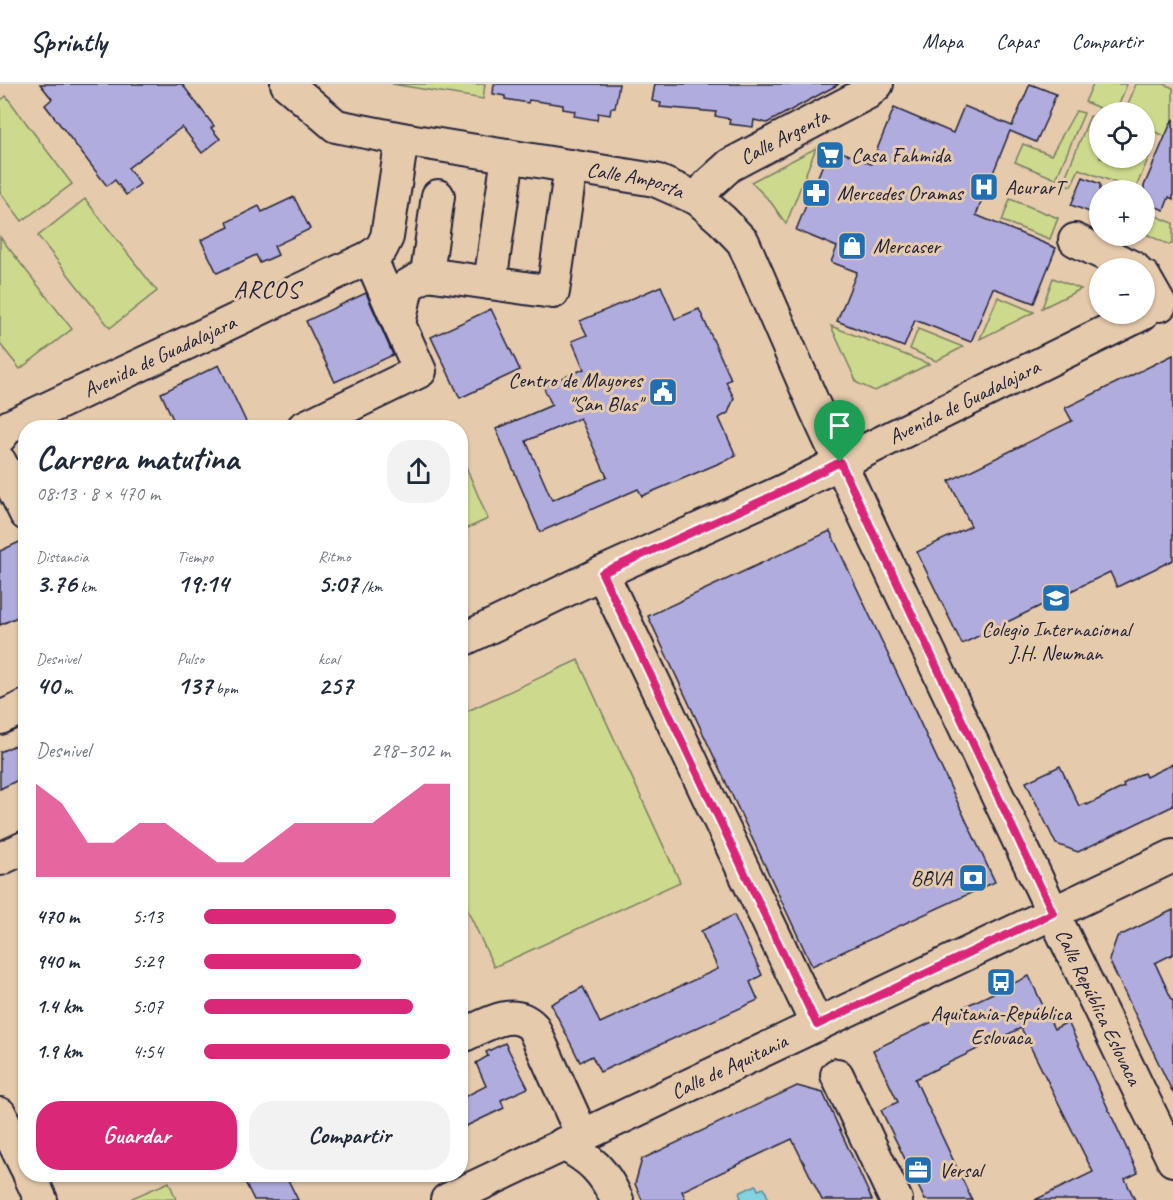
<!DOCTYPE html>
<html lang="es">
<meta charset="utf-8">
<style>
:root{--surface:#fff;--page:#f2f2f3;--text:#1f2937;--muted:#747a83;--line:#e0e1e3;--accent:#db2777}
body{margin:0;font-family:Caveat,sans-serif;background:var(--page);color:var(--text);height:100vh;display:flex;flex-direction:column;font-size:22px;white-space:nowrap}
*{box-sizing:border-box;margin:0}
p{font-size:20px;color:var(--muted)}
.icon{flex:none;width:33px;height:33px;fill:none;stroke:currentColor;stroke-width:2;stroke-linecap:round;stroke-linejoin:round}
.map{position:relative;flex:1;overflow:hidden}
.drawer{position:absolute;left:18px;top:336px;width:450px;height:762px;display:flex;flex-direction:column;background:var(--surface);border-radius:24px;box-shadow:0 2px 4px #0004}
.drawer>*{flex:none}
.fabs{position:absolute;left:1089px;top:18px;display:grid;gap:12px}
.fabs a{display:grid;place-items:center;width:66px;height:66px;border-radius:50%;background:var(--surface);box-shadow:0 2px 4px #0004;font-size:30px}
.pin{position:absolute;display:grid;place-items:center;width:51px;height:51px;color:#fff;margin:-62px -26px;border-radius:50% 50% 50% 0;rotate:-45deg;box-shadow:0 0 6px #0007}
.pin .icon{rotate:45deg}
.round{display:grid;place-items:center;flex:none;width:63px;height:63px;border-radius:24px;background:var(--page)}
.headline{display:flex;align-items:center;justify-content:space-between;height:102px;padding:0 18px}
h1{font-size:33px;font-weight:800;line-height:45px}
.stats{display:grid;grid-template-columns:repeat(3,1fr);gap:9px;height:102px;padding:6px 18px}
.stats div{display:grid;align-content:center}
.stats b{font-size:26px;font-weight:800}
.stats small{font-size:16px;font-weight:400}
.stats p{font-size:16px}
.chart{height:168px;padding:12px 18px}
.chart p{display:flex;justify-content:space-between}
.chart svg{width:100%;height:108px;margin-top:6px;fill:var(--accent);opacity:.7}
.primary-button{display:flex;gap:12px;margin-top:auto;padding:12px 18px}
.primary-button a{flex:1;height:69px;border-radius:24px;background:var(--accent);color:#fff;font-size:24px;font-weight:800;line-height:69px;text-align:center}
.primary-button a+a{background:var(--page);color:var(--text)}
ul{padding:0 18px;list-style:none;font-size:20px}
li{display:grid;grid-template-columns:96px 72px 1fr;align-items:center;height:45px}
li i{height:15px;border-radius:8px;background:var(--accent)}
header{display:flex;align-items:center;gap:36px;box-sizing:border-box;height:84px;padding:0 30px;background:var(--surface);border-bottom:2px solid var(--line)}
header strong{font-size:28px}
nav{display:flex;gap:33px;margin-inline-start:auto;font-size:21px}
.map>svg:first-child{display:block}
.green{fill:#cdd98c;stroke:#787e64;stroke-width:1.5}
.water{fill:#82d2df;stroke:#5c8c9d;stroke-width:1.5}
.building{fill:#b0acdd;stroke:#22223b;stroke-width:1.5;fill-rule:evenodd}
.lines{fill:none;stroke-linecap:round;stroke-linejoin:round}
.minor-casing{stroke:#22223b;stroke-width:36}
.minor{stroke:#e5caac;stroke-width:32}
.route-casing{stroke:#fff;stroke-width:12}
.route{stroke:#db2777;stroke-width:8}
.labels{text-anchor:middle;stroke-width:6;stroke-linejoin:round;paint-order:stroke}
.street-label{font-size:21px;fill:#22223b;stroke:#e5caac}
.poi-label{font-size:21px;fill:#22223b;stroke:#e5caac;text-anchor:start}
.quarter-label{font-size:24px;letter-spacing:1.5px;fill:#22223b;stroke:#e5caac}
</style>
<header>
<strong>Sprintly</strong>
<nav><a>Mapa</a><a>Capas</a><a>Compartir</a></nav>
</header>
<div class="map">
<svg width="1173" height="1116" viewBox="0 0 1173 1116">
<rect width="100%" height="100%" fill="#e5caac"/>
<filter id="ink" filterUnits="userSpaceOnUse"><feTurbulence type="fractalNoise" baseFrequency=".0167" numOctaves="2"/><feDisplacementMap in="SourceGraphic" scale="12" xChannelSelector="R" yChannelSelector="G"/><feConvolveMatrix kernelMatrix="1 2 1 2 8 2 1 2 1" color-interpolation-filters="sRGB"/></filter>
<g filter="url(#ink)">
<g class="green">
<polygon points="392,0 485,0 483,15"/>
<polygon points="1093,0 1127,0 1116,28 1109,28 1085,18"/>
<polygon points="1136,0 1164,0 1173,4 1173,46 1170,54 1145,44 1144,28 1125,28"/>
<polygon points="6,12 72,100 22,137 0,108 0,17"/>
<polygon points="1076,27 1084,29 1056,95 1015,78 1023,60 1051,71"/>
<polygon points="1090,32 1099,36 1100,74 1144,74 1145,54 1155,58 1135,106 1079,85 1071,102 1063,99"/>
<polygon points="816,64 786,140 770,117 751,98"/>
<polygon points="85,115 157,207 110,244 38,152"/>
<polygon points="1010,115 1058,134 1050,155 1002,137"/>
<polygon points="1154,131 1173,139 1173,159 1169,161 1146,150"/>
<polygon points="0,153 72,245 20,285 0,260"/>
<polygon points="1053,194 1081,205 1042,224"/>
<polygon points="998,213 1034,228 980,255"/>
<polygon points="831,242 929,280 875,307 857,299"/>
<polygon points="918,245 963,263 936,277 910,265"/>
<polygon points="461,371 488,435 461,447 460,447"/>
<polygon points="578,576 680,798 494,883 461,812 461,630"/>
<polygon points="169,1098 176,1115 133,1116 132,1114"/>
</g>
<polygon class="water" points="756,1101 758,1106 764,1104 769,1116 737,1116 741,1114 739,1109"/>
<g class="building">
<polygon points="40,0 182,0 214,42 211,44 220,55 202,69 182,43 128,84 140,100 126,111 115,96 107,102 45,21 52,15"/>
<polygon points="494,0 619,0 615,24 611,24 610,31 598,29 597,36 574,32 575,27 563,25 563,21 529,16 528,19 505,15 505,12 493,10"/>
<polygon points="655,0 839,0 767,39 754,36 753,43 729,40 730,35 715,32 716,28 660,23 661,19 652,17"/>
<polygon points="1030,0 1056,10 1047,34 1036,58 1010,47 976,131 1056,164 1034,219 993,204 971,258 915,236 904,263 837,237 857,188 831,178 837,163 796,146 830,63 871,80 894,24 953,49 964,22 1012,42"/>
<polygon points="1173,34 1173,115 1169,113 1164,126 1144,118 1144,102"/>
<polygon points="1083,93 1100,100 1100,132 1071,121"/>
<polygon points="294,113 310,145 274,162 278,171 260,179 256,171 217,189 201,156 229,143 227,138 259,122 262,128"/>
<path d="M661,202L675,235L699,225L731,295L726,298L734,314L728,329L719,334L736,372L642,412L638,405L540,448L496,345L552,321L543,302L584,285L572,257L587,251L580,237ZM580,334L607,393L552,416L526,357Z"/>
<polygon points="366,209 393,271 335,298 306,237"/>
<polygon points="491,225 520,286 460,314 431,253"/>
<polygon points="1173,271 1173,476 1117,503 1110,488 962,560 917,468 971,442 949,397 1072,337 1065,324"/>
<polygon points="219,281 249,344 177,344 161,309"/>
<polygon points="830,447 995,798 812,882 648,532"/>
<polygon points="26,455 26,529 0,541 0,467"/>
<polygon points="26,656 26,692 0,705 0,668"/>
<polygon points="1173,680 1173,722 1078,768 1056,760 1026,698 1060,682 1079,722 1086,719 1087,721 1124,703 1123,700 1136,692 1144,689 1146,693"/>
<polygon points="1173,826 1173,870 1155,879 1173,918 1173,1009 1109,876 1117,853"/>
<polygon points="734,831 762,891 750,898 758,916 600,988 592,972 580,978 551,920 583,903 600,939 718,885 701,847"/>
<polygon points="1029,892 1054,945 1068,938 1138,1089 1125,1095 1135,1116 1035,1116 1093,1088 1021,944 915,995 972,1116 925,1116 881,1026 898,1018 873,966"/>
<polygon points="505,959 528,1004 501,1016 504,1024 460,1045 460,1015 486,1002 476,979 488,972 486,968"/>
<polygon points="797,1002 823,1009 872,1116 822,1116 792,1055 682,1107 686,1116 642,1116 635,1100 642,1075"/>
<polygon points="241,1090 285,1090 298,1116 254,1116"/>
</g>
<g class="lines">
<g class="minor-casing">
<g id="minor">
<path id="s1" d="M287,0L336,42L402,55L655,96L698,115L722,136L743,158L816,326L863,428L1053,829L1173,1076"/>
<polyline points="438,112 427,190 490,199 508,72"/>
<path id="s2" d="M698,115L709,100L730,81L867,9L877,0"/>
<polyline points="1075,156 1134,184"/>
<polyline points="370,173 399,240"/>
<polyline points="1144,193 1160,221"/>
<polyline points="490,199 553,208 571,82"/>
<polyline points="303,344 420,287 399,240 407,202 427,190"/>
<path id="s3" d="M0,353L8,343L370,173L381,165L387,153L402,55"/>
<polyline points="0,378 26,430"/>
<polyline points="602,489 817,941"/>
<path id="s4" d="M460,557L602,489L781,408L1142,230"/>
<polyline points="0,634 26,622"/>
<polyline points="0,775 26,763"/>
<path d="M460,953C483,943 512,921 533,943L582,1051"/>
<polyline points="837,991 896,1116"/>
<polyline points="0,1030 26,1083"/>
<path d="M563,1060C591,1075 604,1087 617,1116"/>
<polyline points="29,1090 41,1116"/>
<path id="s5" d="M447,1116L1173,772"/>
</g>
</g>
<use href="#minor" class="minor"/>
</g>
</g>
<g class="lines" filter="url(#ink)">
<g class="route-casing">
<polygon id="route" points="840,378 1053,829 817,941 602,489 781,408"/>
</g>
<use href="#route" class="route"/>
</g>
<defs>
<g id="supermarket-square" transform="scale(1.5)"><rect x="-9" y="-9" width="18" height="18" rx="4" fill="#1f6fb2" stroke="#e5caac"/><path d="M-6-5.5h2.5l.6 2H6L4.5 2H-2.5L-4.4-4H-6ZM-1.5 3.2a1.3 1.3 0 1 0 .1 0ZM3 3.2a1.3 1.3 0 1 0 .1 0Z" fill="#fff"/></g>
<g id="hospital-square" transform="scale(1.5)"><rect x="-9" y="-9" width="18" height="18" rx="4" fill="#1f6fb2" stroke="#e5caac"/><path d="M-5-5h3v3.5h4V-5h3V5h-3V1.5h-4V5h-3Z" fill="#fff"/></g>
<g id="pharmacy-square" transform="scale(1.5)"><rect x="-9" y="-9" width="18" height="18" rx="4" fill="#1f6fb2" stroke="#e5caac"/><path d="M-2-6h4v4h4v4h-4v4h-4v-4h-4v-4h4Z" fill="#fff"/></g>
<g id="shop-square" transform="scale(1.5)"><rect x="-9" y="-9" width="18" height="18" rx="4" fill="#1f6fb2" stroke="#e5caac"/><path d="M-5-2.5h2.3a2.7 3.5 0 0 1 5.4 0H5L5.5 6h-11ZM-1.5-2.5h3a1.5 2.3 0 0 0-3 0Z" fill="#fff"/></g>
<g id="civic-square" transform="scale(1.5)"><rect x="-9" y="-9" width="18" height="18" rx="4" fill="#1f6fb2" stroke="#e5caac"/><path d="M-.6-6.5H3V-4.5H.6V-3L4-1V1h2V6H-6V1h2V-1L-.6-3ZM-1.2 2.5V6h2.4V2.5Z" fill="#fff"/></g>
<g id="school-square" transform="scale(1.5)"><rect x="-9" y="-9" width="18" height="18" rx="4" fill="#1f6fb2" stroke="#e5caac"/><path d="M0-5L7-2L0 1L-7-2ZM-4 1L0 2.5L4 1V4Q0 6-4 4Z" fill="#fff"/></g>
<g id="bank-square" transform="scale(1.5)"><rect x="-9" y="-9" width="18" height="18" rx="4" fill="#1f6fb2" stroke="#e5caac"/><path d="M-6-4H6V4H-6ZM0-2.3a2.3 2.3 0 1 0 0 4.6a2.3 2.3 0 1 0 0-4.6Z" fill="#fff"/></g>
<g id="bus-square" transform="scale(1.5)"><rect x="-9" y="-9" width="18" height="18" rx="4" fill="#1f6fb2" stroke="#e5caac"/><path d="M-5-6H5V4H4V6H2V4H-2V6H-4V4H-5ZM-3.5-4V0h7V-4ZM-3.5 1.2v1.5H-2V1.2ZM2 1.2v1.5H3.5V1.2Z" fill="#fff"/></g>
<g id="office-square" transform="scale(1.5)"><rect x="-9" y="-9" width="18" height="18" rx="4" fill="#1f6fb2" stroke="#e5caac"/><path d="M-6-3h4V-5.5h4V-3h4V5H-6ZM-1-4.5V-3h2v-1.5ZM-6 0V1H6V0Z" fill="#fff"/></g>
</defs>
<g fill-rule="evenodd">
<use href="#supermarket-square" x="830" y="71"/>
<use href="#hospital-square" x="984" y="103"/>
<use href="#pharmacy-square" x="816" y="109"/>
<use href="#shop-square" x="852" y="162"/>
<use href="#civic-square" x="663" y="308"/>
<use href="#school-square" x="1056" y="514"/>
<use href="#bank-square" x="973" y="794"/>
<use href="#bus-square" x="1001" y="898"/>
<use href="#office-square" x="918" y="1086"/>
</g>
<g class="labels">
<g class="street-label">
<text dy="7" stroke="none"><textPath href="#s2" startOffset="108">Calle Argenta</textPath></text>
<text dy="7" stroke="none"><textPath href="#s1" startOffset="369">Calle Amposta</textPath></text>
<text dy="7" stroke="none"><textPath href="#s3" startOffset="180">Avenida de Guadalajara</textPath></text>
<text dy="7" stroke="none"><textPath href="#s4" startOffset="558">Avenida de Guadalajara</textPath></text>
<text dy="7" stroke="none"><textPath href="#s1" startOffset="1341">Calle República Eslovaca</textPath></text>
<text dy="7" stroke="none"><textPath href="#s5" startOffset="312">Calle de Aquitania</textPath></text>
</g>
<g class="poi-label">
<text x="851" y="78">Casa Fahmida</text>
<text x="1005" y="110">AcurarT</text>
<text x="837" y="116">Mercedes Oramas</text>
<text x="873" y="169">Mercaser</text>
<text x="642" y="303" text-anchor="end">Centro de Mayores<tspan x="642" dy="24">"San Blas"</tspan></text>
<text x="1056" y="552" text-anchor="middle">Colegio Internacional<tspan x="1056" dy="24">J.H. Newman</tspan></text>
<text x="952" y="801" text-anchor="end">BBVA</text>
<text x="1001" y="936" text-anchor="middle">Aquitania-República<tspan x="1001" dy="24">Eslovaca</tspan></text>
<text x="939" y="1093">Versal</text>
</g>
<g class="quarter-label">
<text x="267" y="213">ARCOS</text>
</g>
</g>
</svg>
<div class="fabs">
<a><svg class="icon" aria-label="locate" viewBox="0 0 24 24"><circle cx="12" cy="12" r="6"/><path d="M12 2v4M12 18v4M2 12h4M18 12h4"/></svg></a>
<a>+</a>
<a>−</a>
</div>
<div class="pin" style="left:840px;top:378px;background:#1e9e55"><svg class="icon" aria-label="arrive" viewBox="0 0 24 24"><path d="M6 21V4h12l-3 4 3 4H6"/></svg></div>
<section class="drawer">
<div class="headline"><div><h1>Carrera matutina</h1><p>08:13 · 8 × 470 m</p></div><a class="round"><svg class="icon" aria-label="share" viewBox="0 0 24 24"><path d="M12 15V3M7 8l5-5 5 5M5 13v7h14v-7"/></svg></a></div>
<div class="stats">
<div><p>Distancia</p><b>3.76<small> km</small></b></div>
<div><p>Tiempo</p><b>19:14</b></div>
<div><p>Ritmo</p><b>5:07<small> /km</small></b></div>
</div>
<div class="stats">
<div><p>Desnivel</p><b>40<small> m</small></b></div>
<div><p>Pulso</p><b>137<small> bpm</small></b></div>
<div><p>kcal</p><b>257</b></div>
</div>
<div class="chart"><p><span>Desnivel</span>298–302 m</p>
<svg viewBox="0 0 160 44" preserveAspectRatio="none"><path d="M0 44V6L10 14L20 30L30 30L40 22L50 22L60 30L70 38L80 38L90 30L100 22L110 22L120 22L130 22L140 14L150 6L160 6V44z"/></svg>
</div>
<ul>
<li><b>470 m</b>5:13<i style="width:78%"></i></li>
<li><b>940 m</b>5:29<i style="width:64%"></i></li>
<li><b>1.4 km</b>5:07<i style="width:85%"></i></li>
<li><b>1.9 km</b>4:54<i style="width:100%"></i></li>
</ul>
<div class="primary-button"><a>Guardar</a><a>Compartir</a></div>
</section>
</div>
